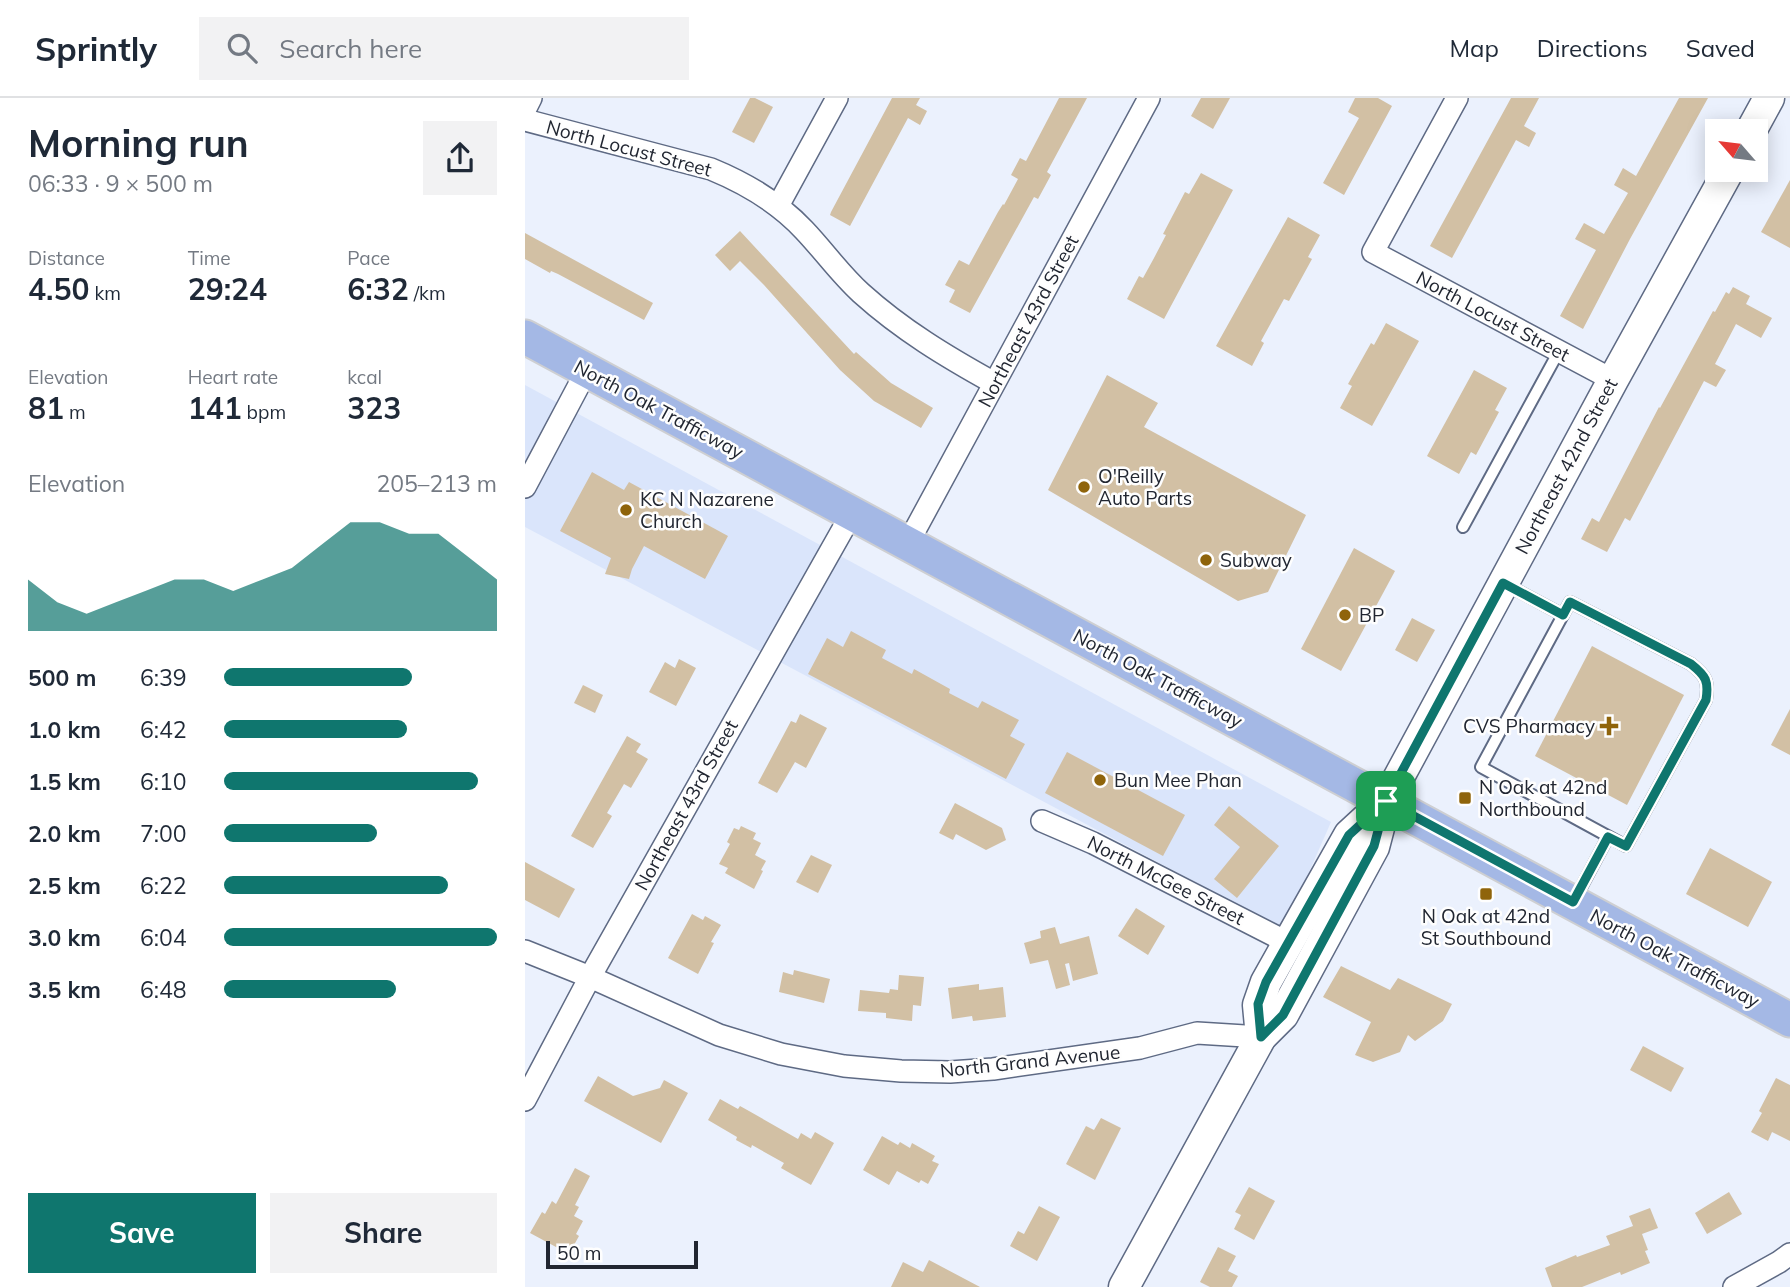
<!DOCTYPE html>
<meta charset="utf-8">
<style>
:root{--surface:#fff;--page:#f2f2f3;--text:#1f2937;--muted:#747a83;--line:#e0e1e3;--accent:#0f766e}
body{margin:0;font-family:Mulish,sans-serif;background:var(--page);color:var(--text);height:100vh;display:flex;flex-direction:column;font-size:26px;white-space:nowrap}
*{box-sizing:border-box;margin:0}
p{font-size:23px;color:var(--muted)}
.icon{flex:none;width:38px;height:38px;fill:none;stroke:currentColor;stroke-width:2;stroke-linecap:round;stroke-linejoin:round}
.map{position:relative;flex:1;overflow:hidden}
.drawer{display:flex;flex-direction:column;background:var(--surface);width:525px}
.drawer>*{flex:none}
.needle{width:46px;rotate:298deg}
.tools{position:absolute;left:1180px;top:21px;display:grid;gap:14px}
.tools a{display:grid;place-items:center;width:63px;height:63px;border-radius:0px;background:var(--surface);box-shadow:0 4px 18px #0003;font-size:35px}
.scale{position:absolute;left:21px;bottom:18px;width:152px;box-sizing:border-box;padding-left:7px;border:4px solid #212631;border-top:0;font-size:19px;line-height:24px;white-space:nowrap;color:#212631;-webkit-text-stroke:5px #fefefe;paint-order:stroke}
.pin{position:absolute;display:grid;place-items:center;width:60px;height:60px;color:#fff;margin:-30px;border-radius:14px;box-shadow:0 4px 10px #0006}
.round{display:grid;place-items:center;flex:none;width:74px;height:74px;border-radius:0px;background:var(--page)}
.summary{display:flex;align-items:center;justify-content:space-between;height:119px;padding:0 28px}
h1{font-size:38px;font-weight:700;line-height:52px}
.stats{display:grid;grid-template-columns:repeat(3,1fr);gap:10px;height:119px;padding:7px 28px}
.stats div{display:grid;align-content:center}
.stats b{font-size:30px;font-weight:700}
.stats small{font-size:19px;font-weight:400}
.stats p{font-size:19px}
.chart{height:196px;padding:14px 28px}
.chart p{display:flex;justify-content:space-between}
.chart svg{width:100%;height:126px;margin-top:7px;fill:var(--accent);opacity:.7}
.action{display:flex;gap:14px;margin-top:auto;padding:14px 28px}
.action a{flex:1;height:80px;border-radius:0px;background:var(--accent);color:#fff;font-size:28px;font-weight:700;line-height:80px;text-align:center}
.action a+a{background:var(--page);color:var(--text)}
ul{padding:0 28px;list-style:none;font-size:23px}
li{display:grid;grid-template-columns:112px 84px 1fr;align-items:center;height:52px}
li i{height:18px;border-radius:9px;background:var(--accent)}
header{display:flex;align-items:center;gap:42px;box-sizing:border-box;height:98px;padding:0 35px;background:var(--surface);border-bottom:2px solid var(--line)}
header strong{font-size:33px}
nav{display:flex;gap:38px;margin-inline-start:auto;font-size:24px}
.search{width:490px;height:63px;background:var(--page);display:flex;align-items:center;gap:18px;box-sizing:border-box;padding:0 24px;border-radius:0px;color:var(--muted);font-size:26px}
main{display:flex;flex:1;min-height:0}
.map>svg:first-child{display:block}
.built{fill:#dae5fb}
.building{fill:#d2c0a4}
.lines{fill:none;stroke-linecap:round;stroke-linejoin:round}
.service-casing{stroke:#5e6a84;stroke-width:14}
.minor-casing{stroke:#5e6a84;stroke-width:24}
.secondary-casing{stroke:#5e6a84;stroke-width:33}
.primary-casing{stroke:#cecfd2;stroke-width:37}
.service{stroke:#fff;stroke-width:10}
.minor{stroke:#fff;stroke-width:21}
.secondary{stroke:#fff;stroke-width:30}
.primary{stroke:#a4b8e5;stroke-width:33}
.route-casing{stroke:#fff;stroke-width:14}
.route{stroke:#0f766e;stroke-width:9}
.poi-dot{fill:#8f640b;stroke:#fefefe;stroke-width:2.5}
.labels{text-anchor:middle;stroke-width:5;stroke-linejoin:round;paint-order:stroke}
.street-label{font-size:19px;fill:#212631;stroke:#fefefe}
.poi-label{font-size:19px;fill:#212631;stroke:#fefefe;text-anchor:start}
</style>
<header>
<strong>Sprintly</strong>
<div class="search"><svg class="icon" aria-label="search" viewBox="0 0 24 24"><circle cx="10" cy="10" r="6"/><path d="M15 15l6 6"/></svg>Search here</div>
<nav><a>Map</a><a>Directions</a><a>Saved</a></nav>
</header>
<main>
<section class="drawer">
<div class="summary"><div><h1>Morning run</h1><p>06:33 · 9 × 500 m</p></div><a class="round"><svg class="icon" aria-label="share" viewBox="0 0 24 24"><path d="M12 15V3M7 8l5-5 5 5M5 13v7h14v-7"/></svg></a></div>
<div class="stats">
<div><p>Distance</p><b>4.50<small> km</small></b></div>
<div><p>Time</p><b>29:24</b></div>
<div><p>Pace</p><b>6:32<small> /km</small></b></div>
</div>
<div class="stats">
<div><p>Elevation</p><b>81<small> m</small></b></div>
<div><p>Heart rate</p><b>141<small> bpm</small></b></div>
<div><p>kcal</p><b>323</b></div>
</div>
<div class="chart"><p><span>Elevation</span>205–213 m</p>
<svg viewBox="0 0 160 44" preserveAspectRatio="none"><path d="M0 44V26L10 34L20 38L30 34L40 30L50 26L60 26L70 30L80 26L90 22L100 14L110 6L120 6L130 10L140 10L150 18L160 26V44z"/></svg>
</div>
<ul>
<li><b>500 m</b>6:39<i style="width:69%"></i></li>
<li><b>1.0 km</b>6:42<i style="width:67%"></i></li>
<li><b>1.5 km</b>6:10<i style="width:93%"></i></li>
<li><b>2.0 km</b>7:00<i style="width:56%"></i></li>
<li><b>2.5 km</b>6:22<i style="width:82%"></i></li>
<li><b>3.0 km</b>6:04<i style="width:100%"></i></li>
<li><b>3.5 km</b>6:48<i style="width:63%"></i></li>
</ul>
<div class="action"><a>Save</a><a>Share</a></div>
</section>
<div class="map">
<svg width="1265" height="1189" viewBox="0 0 1265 1189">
<rect width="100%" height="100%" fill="#ebf1fd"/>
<polygon class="built" points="0,287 806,724 759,831 0,429"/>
<g class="building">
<polygon points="225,0 230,0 248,9 229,45 207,34"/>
<polygon points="367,0 395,0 391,7 402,13 395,27 383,20 325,128 305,117 306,114"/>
<polygon points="534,0 562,0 522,74 526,77 513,101 509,99 445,215 424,204 430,192 420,187 434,162 444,167 473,114 478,106 479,107 493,81 486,77 495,60 501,63"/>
<polygon points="676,0 705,0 688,31 666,18"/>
<polygon points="830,0 853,0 867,8 819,97 798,85 834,20 823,14"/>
<polygon points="986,0 1014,0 999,28 1011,35 1004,49 991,42 927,160 905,148"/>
<polygon points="1154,0 1183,0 1105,141 1058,231 1035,218 1071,152 1050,141 1059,125 1079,136 1103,95 1089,87 1098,70 1111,78"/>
<polygon points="676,75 708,92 639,221 602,201 614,178 618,180 629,160 641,137 638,136 660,94 664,96"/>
<polygon points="1265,82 1265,150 1236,134"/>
<polygon points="763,119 795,137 783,159 787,161 764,203 759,201 736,243 739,245 727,268 691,248"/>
<polygon points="215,133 329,256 331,254 366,285 408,310 396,330 349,303 315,272 239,187 215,163 205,173 190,157"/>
<polygon points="0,135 128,205 119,222 33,176 26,173 25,175 0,161"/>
<polygon points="1208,189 1225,198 1221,206 1247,220 1236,240 1211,226 1190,266 1201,272 1191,289 1179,283 1105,423 1100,420 1082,454 1056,441 1067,420 1074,424 1134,309 1135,310 1188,213 1190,214 1201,194 1204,196"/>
<polygon points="861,225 894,243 847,328 815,310 827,288 823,286 846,245 849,247"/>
<polygon points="949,272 982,290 970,312 974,314 951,357 946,354 934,376 902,358"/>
<polygon points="582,277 633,305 619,329 781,417 743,494 713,503 523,392"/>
<polygon points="67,374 99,392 104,384 203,438 180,481 119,448 107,471 104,481 80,476 86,460 35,433"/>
<polygon points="829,450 870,473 816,573 776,551"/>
<polygon points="887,520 910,532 892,564 870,552"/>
<polygon points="326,533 361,552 357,560 387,576 389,571 425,591 424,595 453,610 457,603 494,622 485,638 500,646 481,681 283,576 302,540 318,549"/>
<polygon points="1067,548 1159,597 1102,707 1010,658"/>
<polygon points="154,561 171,570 151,608 124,594 140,564 150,570"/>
<polygon points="58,587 78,597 70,615 49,605"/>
<polygon points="1265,611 1265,657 1246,647"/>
<polygon points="275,616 302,630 281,670 270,664 252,695 233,685 266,623 271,625"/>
<polygon points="102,638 116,646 111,654 123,661 106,690 99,686 82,715 87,718 68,750 46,738"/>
<polygon points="542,654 660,717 638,758 520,695"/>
<polygon points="430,705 477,730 481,742 461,752 431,736 428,742 414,735"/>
<polygon points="704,708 754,748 712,800 689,781 715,749 689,727"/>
<polygon points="216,728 231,735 228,741 236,745 230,757 241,763 236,772 238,773 229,791 200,775 203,770 194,766 205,746 202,744 209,730 214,732"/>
<polygon points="1185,750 1247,784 1223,829 1161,796"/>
<polygon points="286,757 307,767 293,795 271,784"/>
<polygon points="0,764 50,791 34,820 0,802"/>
<polygon points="611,810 640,828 623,857 593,838"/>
<polygon points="167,816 178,822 180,818 196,827 186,844 189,845 173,876 143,860"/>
<polygon points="530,829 535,846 564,838 573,876 548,883 544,865 540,866 545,887 531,891 523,862 505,866 499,845 516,840 515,833"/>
<polygon points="816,868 865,892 873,880 927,906 918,923 890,943 883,937 875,954 848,964 830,957 846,924 798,899"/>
<polygon points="269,872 305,881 299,905 254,894 258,874 268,877"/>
<polygon points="374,877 399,879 396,908 388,907 387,923 361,920 361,915 333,913 335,892 364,895 365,891 373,892"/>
<polygon points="454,886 454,892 478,889 481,919 448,923 447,918 427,921 423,890"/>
<polygon points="1118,948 1159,970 1146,994 1105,972"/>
<polygon points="73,978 108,998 135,990 139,982 163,995 136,1045 59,1003"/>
<polygon points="1251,980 1265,987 1265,1043 1247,1034 1243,1043 1226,1034 1237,1015 1234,1013"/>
<polygon points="195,1001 213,1011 215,1008 224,1013 273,1041 276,1035 286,1041 290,1034 309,1045 286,1087 256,1070 259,1065 227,1047 226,1050 211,1042 212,1039 183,1022"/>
<polygon points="576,1020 596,1030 570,1082 541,1066 561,1028 569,1032"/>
<polygon points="357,1038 373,1047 375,1044 385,1050 387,1045 410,1058 407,1063 414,1066 403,1086 396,1082 394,1085 372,1073 364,1087 338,1072"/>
<polygon points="50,1070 65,1078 50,1107 54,1109 49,1118 58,1123 51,1136 54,1138 44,1156 5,1135 17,1114 20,1116 27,1103 31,1106"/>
<polygon points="724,1089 750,1103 729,1142 709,1131 716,1117 710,1114"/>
<polygon points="1204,1094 1217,1116 1182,1136 1170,1115"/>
<polygon points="514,1108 535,1119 512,1163 485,1148 493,1133 499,1136"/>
<polygon points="1125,1110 1133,1130 1117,1136 1123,1152 1120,1153 1125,1165 1096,1177 1095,1174 1057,1189 1027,1189 1020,1170 1051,1157 1052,1159 1085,1147 1081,1138 1108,1128 1104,1118"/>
<polygon points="693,1149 711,1158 703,1173 713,1178 707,1189 685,1189 675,1184"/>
<polygon points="404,1162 455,1189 366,1189 378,1164 398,1174"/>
</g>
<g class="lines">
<g class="service-casing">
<g id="service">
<polyline points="938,429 1034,253"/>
<polyline points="982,487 1038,517"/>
<path d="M1045,504L1166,566C1181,578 1184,583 1181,602L1101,748L956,669Z"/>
<polyline points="1050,801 1083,739"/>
</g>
</g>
<g class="minor-casing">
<g id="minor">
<polyline points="932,0 848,154 1088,282"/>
<polyline points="0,12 6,0"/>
<path d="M0,22L186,71C220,85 253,104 279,132C299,153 315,176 336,195C377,232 422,259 469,285"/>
<polyline points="253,108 312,0"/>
<polyline points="0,389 62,272"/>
<polyline points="383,445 624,0"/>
<polyline points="517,723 568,745 750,838 762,847"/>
<polyline points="0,853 65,879 194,937 256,956 319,968 376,973 425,974 468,971 615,950 672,935 736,939"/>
<polyline points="0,1002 65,879 327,415"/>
<polyline points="1209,1189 1254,1164 1265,1156"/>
</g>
</g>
<g class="secondary-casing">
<g id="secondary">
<polyline points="1226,33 1244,0"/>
<polyline points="736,939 733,907 741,884 824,737 861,703"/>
<polyline points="599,1189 736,939 758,917 849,749 861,703 1088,282 1204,72"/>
</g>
</g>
<g class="primary-casing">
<polyline id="primary" points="0,239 1265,922"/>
</g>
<use href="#service" class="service"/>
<use href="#minor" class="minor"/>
<use href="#secondary" class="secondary"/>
<use href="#primary" class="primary"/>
</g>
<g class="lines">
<g class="route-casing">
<path id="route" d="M861,703L849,748L758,917L736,939L733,906L741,884L824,737L861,703L1048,804L1083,739L1101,748L1181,602C1184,583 1181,578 1166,566L1045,504L1038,517L978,485L861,703"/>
</g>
<use href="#route" class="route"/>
</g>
<g class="poi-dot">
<circle cx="559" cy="389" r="7"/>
<circle cx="101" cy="412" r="7"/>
<circle cx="681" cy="462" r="7"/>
<circle cx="820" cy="517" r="7"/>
<path d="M1080.5 617.5h7v7h7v7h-7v7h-7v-7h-7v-7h7z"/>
<circle cx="575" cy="682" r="7"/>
<rect x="933" y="693" width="14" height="14" rx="3.5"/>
<rect x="954" y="789" width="14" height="14" rx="3.5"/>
</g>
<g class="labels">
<g class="street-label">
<text transform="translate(104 50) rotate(15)" y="7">North Locust Street</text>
<text transform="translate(968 218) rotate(28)" y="7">North Locust Street</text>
<text transform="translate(503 223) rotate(-62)" y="7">Northeast 43rd Street</text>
<text transform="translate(134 311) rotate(28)" y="7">North Oak Trafficway</text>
<text transform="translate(1041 368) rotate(-62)" y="7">Northeast 42nd Street</text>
<text transform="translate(633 580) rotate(28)" y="7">North Oak Trafficway</text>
<text transform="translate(161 707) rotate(-61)" y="7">Northeast 43rd Street</text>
<text transform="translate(641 782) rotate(27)" y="7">North McGee Street</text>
<text transform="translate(1150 860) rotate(28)" y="7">North Oak Trafficway</text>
<text transform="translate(505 963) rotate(-6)" y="7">North Grand Avenue</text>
</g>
<g class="poi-label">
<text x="573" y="385">O'Reilly<tspan x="573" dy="22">Auto Parts</tspan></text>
<text x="115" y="408">KC N Nazarene<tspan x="115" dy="22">Church</tspan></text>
<text x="695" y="469">Subway</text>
<text x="834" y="524">BP</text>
<text x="1070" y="635" text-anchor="end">CVS Pharmacy</text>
<text x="589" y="689">Bun Mee Phan</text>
<text x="954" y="696">N Oak at 42nd<tspan x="954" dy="22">Northbound</tspan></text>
<text x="961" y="825" text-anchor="middle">N Oak at 42nd<tspan x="961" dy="22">St Southbound</tspan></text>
</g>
</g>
</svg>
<div class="tools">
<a><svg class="needle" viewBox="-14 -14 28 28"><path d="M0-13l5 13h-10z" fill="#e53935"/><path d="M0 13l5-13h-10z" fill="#747a83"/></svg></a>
</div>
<div class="scale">50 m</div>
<div class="pin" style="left:861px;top:703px;background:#1e9e55"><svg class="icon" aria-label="arrive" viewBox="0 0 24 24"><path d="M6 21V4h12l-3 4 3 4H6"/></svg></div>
</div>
</main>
